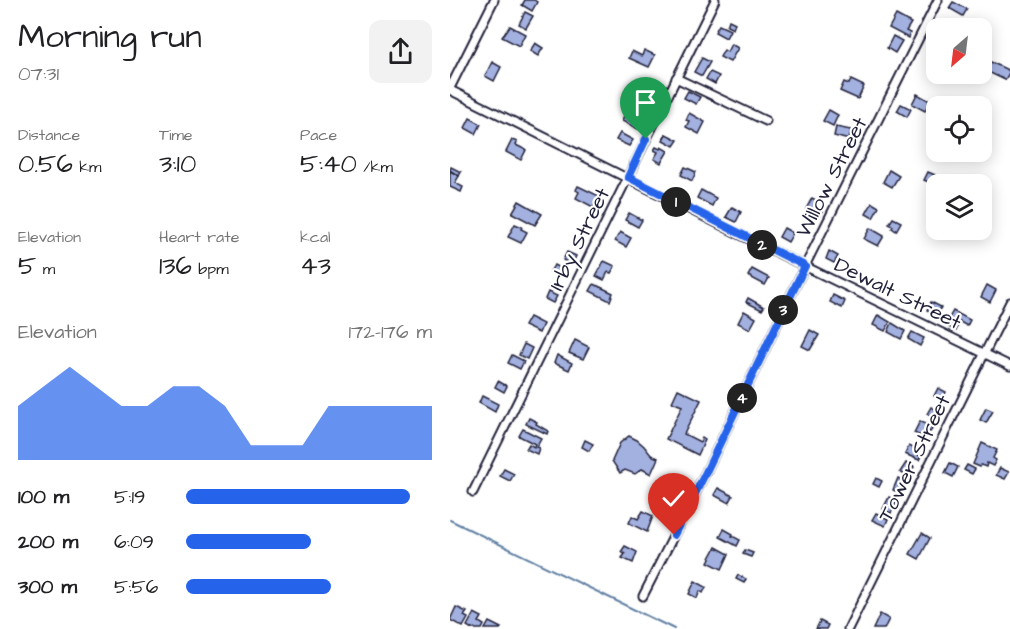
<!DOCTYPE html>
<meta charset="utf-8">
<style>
:root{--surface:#fff;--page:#f2f2f2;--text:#202124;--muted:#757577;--accent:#2563eb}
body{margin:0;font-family:"Architects Daughter",sans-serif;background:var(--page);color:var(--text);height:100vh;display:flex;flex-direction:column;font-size:22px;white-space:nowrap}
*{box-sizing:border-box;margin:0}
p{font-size:20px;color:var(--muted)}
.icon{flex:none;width:33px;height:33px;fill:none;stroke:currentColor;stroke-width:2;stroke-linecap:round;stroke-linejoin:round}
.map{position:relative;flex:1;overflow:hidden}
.details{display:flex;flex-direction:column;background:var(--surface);width:450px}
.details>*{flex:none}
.needle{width:39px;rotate:208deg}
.controls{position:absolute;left:476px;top:18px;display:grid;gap:12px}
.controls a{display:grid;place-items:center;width:66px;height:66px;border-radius:12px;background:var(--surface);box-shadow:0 3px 15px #0003;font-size:30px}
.pin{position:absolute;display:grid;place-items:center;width:51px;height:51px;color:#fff;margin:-62px -26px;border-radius:50% 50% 50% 0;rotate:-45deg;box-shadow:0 0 6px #0007}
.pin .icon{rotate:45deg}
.km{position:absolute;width:30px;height:30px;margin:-15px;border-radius:50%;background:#222;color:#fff;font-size:16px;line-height:30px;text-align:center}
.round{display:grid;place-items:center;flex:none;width:63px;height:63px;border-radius:12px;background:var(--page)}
.overview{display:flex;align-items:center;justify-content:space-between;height:102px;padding:0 18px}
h1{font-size:33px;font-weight:600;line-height:45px}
.stats{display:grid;grid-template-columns:repeat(3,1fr);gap:9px;height:102px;padding:6px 18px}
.stats div{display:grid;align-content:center}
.stats b{font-size:26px;font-weight:600}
.stats small{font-size:16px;font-weight:400}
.stats p{font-size:16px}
.chart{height:168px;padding:12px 18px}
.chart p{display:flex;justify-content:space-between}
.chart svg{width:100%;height:108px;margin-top:6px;fill:var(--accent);opacity:.7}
ul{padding:0 18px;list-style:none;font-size:20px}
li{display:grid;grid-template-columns:96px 72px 1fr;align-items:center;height:45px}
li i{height:15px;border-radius:8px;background:var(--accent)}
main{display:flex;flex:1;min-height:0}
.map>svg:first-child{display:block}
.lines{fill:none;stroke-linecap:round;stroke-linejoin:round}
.stream{stroke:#6281a4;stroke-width:2}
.building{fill:#a3b1e0;stroke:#22223b;stroke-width:1.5}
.minor-casing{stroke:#22223b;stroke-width:11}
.minor{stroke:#fff;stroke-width:7}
.route-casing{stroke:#fff;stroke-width:12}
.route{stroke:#2563eb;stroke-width:8}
.labels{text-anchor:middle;stroke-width:4.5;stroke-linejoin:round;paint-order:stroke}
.street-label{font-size:21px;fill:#22223b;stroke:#fff}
</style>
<main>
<section class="details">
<div class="overview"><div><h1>Morning run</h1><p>07:31</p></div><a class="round"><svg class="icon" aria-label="share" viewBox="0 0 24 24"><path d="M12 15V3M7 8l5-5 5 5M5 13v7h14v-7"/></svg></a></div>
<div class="stats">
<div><p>Distance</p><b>0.56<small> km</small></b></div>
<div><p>Time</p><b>3:10</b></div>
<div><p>Pace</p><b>5:40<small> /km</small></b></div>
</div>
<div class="stats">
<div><p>Elevation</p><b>5<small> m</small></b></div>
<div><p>Heart rate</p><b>136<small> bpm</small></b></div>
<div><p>kcal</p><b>43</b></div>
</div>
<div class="chart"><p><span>Elevation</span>172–176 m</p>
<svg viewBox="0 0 160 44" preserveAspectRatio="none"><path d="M0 44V22L10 14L20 6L30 14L40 22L50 22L60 14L70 14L80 22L90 38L100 38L110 38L120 22L130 22L140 22L150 22L160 22V44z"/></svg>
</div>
<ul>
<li><b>100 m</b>5:19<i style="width:91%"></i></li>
<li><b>200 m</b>6:09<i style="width:51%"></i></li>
<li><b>300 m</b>5:56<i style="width:59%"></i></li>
</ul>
</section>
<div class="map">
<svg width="560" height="629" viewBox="0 0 560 629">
<rect width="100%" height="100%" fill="#fff"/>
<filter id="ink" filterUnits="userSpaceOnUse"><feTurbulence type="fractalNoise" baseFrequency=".0167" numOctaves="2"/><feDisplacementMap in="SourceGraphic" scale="12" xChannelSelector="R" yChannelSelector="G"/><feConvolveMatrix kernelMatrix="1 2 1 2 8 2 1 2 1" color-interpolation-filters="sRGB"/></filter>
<g filter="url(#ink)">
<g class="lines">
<polyline class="stream" points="0,520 224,629"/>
</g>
<g class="building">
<polygon points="75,0 84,0 87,2 82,11 72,5"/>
<polygon points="503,2 517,9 513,16 499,8"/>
<polygon points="75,12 83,16 76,28 69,24"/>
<polygon points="446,15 461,23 456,31 460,33 458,38 439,28"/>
<polygon points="279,20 285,23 283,29 277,26"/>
<polygon points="269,25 280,30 276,38 265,32"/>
<polygon points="60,26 75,34 69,46 52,37"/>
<polygon points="443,36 452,41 445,53 437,48"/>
<polygon points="85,43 93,48 88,56 80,51"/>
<polygon points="281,44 288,48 280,62 270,57 274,50 277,52"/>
<polygon points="194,50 205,55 199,67 179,58 182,51 192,56"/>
<polygon points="252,58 260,62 252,76 244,72"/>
<polygon points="42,62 51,67 44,81 35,76"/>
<polygon points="541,62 560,71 555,80 536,71"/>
<polygon points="260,72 269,76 265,84 256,79"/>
<polygon points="401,80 414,86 408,99 390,91 394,82 399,84"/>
<polygon points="238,91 250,97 246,104 234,98"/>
<polygon points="467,94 480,101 475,111 462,104"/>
<polygon points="451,104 461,109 457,117 447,111"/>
<polygon points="379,110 388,115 383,126 373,121"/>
<polygon points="176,112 192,121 188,129 172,121"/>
<polygon points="239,113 255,122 249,134 236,127 239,121 236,120"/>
<polygon points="20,118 31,124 26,134 15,128"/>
<polygon points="386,127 401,130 399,140 384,136"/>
<polygon points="170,133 183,140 179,146 166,140"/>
<polygon points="216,134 228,140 224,146 213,140"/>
<polygon points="62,140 67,142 66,145 76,150 71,160 56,152"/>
<polygon points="206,147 210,149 211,147 218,151 211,163 204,159 208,152 204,150"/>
<polygon points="1,167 11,172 9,176 0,170"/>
<polygon points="235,167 246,172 242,181 231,175"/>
<polygon points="439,170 449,176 442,187 433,182"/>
<polygon points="0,171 9,176 5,183 13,187 11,192 0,187"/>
<polygon points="478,172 485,175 481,183 474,180"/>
<polygon points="128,186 149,196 143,207 126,198 129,192 126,190"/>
<polygon points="251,190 266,198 262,206 247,198"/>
<polygon points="362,198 368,201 365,207 372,211 369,216 356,209"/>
<polygon points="69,201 92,214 85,225 62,213"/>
<polygon points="422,203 429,207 423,218 416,214"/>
<polygon points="282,207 291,212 286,222 276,217"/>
<polygon points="179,213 192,220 188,227 175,220"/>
<polygon points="443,218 451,222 446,231 442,228 443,226 439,224"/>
<polygon points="65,224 72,227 71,229 77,232 71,243 58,237"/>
<polygon points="334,228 343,233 338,242 329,237"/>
<polygon points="420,228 434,236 428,246 414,239"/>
<polygon points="170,232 181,238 176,247 165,241"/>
<polygon points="379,251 388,256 384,263 376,259"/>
<polygon points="117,252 126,256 122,265 113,260"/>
<polygon points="154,261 165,266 161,273 158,272 154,280 146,276"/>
<polygon points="104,265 113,270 110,276 100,272"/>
<polygon points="302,269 319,278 315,285 298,276"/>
<polygon points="144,284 163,293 160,301 140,291"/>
<polygon points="537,285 546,290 540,302 531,297"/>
<polygon points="98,292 107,296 103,303 95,299"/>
<polygon points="383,295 395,301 392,308 380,302"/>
<polygon points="298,298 314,307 312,310 296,302"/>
<polygon points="481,302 491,307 487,315 477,310"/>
<polygon points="294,311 306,318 300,329 288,323"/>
<polygon points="503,311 520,320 517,326 510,322 506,331 495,325"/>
<polygon points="428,315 440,322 435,331 423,325"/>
<polygon points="79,317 93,324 89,333 74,326"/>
<polygon points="442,323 455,331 451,339 438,332"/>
<polygon points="360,330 369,335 360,350 352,346"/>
<polygon points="462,332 474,338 470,346 458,339"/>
<polygon points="125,340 139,347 133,359 119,353"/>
<polygon points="74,344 82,348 77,359 69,355"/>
<polygon points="62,355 74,361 70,369 58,363"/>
<polygon points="107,355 122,363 119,370 104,363"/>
<polygon points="48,381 57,386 54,392 45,387"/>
<polygon points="488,388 496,392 492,400 484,396"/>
<polygon points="228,389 251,400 234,434 250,442 252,438 255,440 248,455 216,439 232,406 222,402"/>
<polygon points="32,396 48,404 45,412 29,403"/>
<polygon points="481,407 489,411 484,418 477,414"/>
<polygon points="536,408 543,411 536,423 530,420"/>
<polygon points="79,418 87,422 86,424 98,431 97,434 76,424"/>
<polygon points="470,421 483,428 480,432 478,431 475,438 464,433"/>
<polygon points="73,429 91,438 86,447 89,448 87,454 76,449 79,444 84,447 85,444 69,436"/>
<polygon points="179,436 187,440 194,446 201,455 208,458 201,474 192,469 185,474 175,470 170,473 162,461 170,443"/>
<polygon points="135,440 143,444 139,451 132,447"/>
<polygon points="532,443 547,450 543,458 546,460 543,466 537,463 536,467 531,465 530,467 523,464"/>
<polygon points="459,446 470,451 468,455 471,456 469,460 455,454"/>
<polygon points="456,463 464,467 458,477 450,472"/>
<polygon points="500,463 508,467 503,477 495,473"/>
<polygon points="517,465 525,469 522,474 514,470"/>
<polygon points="550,468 559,472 555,479 546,475"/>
<polygon points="54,469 64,474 60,481 50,476"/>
<polygon points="426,478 432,481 429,487 423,484"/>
<polygon points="448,478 457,482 451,494 443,490"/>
<polygon points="268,488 283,496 279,503 264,495"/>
<polygon points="439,497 447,501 441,513 433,509"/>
<polygon points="193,511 203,516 197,532 179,523 182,516 188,519"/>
<polygon points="426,513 438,519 435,526 422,520"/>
<polygon points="274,529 283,534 282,536 290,540 287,546 270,537"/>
<polygon points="472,533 480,538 469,559 460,554"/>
<polygon points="175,546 187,552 183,563 172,558 175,554 171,552"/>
<polygon points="266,547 279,554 272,569 258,562"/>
<polygon points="295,550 303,553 301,557 293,554"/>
<polygon points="288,575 296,579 294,583 286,579"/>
<polygon points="245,581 256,587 253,593 250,591 247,598 239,594"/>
<polygon points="6,607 17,612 14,616 18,618 13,627 0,620"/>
<polygon points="24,613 32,617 29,622 34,625 32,629 22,629 17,626"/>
<polygon points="430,614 439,619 434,629 423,629"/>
<polygon points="370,621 378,625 376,629 366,629"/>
<polygon points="39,622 51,628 50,629 35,629"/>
</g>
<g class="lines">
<g class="minor-casing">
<g id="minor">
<polyline points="226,78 316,121"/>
<polyline points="0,88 44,0"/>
<polyline points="0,90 301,240 560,366"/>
<polyline points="23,492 265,0"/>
<polyline points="193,596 255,474 355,266 488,0"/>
<polyline points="398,629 560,302"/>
</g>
</g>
<use href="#minor" class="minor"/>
</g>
</g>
<g class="lines" filter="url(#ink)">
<g class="route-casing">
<polyline id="route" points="196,139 178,177 355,266 255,474 224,535"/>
</g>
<use href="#route" class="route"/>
</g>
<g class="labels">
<g class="street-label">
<text transform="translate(381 177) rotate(-63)" y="7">Willow Street</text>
<text transform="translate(129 239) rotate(-64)" y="7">Irby Street</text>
<text transform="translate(448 293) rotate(26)" y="7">Dewalt Street</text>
<text transform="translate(464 458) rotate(-64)" y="7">Tower Street</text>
</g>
</g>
</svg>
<div class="controls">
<a><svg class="needle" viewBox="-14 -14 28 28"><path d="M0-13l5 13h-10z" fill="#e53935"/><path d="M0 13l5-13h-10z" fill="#757577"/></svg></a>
<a><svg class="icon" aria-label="locate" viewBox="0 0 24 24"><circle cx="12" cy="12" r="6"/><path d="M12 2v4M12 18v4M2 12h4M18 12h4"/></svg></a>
<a><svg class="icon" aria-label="layers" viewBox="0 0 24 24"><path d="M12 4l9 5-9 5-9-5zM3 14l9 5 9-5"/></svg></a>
</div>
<div class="pin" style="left:196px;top:139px;background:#1e9e55"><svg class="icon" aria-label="arrive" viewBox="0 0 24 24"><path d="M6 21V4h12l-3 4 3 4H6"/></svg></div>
<div class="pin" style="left:224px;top:535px;background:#d93025"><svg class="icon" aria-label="check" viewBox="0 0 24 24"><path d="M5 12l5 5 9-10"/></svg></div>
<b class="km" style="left:226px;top:202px">1</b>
<b class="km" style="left:312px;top:245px">2</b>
<b class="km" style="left:333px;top:310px">3</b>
<b class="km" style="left:292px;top:398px">4</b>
</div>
</main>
